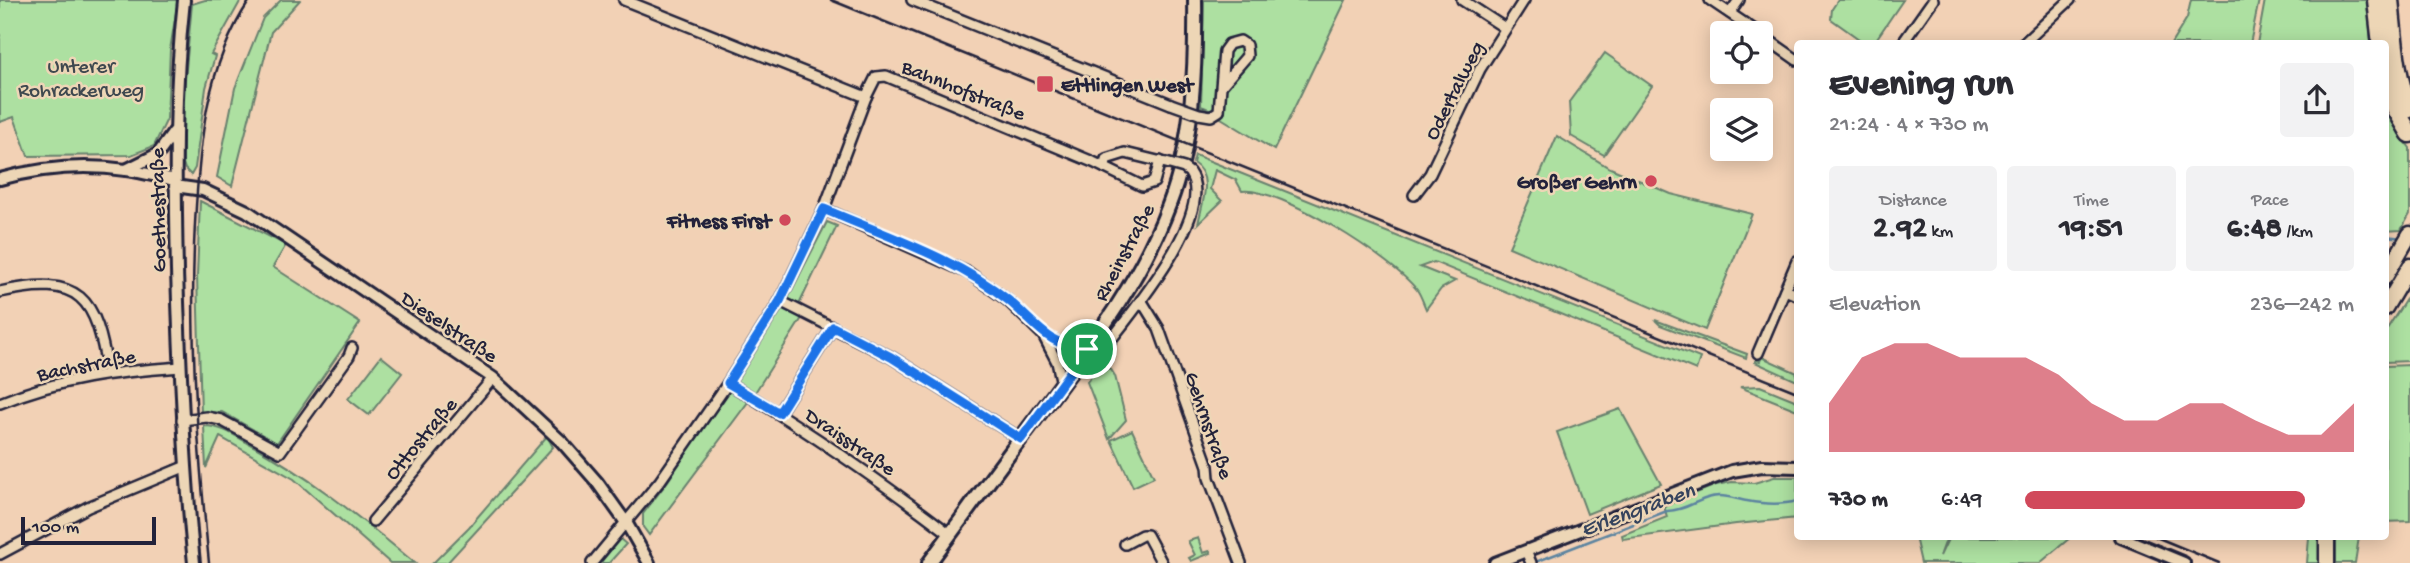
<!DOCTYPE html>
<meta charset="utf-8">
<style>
:root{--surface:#fff;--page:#f2f2f3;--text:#2b2b33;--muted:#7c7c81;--accent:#d1495b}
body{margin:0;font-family:"Gochi Hand",sans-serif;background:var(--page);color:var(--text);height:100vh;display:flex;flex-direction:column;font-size:26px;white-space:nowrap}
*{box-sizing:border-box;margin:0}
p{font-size:23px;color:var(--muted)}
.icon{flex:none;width:38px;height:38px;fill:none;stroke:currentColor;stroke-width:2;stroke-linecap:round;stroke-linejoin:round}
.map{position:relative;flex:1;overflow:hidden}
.drawer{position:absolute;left:1794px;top:40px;width:595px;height:500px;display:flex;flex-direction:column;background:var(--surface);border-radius:7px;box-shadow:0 4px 18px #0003}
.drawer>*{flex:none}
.tools{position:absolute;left:1710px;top:21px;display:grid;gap:14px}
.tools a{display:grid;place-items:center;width:63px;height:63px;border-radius:7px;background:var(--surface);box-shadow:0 4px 18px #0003;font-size:35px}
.scale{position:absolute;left:21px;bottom:18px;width:135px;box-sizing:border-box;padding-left:7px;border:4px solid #22223b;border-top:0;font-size:19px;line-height:24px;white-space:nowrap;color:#22223b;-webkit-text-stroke:5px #edd6b6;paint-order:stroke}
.pin{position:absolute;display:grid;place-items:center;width:60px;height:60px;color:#fff;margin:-30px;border:4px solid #fff;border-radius:50%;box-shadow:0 2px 7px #0007}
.round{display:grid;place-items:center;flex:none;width:74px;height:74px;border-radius:7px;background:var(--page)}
.headline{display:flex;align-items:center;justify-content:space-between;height:119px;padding:0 35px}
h1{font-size:38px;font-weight:700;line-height:52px}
.figures{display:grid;grid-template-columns:repeat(3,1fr);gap:10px;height:119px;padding:7px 35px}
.figures div{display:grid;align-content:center;border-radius:7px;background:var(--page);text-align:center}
.figures b{font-size:30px;font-weight:700}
.figures small{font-size:19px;font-weight:400}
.figures p{font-size:19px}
.chart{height:196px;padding:14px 35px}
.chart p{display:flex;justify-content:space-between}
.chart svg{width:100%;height:126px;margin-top:7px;fill:var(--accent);opacity:.7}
ul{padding:0 35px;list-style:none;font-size:23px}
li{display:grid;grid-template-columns:112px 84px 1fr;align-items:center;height:52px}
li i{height:18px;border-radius:9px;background:var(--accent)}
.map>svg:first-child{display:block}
.green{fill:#ade0a1;stroke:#68816e;stroke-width:2}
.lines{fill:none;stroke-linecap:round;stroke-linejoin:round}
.stream{stroke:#5c84a0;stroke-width:2.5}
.minor-casing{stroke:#22223b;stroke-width:14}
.tertiary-casing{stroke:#22223b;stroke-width:16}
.secondary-casing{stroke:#22223b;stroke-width:18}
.primary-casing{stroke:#22223b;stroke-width:19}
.motorway-casing{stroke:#22223b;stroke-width:21}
.minor{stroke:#edd6b6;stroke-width:9}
.tertiary{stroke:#edd6b6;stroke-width:10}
.secondary{stroke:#edd6b6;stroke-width:12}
.primary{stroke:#edd6b6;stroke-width:14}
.motorway{stroke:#edd6b6;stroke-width:16}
.rail{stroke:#22223b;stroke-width:2.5}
.minor-bridge-casing{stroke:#22223b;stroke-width:14;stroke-linecap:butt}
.minor-bridge{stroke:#edd6b6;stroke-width:9}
.route-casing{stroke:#fff;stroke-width:14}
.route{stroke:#1a73e8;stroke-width:9}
.poi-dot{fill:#d1495b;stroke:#edd6b6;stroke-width:2.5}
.labels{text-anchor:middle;stroke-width:5;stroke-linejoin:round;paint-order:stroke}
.park-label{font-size:21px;fill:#3e484f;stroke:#edd6b6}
.poi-label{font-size:21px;font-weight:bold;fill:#22223b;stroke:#edd6b6;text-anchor:end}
.street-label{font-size:21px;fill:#22223b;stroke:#edd6b6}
.water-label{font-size:23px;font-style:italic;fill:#35435d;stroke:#edd6b6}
</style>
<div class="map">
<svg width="2410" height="563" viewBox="0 0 2410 563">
<rect width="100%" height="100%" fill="#f2d1b5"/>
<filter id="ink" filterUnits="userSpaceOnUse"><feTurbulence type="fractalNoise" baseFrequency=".0143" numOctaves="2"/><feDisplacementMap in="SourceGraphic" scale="14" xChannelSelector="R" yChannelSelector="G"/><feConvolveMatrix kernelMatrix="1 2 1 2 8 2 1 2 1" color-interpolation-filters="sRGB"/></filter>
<g filter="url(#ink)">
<g class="green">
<polygon points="0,0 178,0 170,50 167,119 154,146 131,155 28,156 14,117 0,122"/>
<polygon points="205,0 241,0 211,54 215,56 206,88 195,168 191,175 185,169 183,163 183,101 192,4"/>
<polygon points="281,0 300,0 271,32 232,186 217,177 235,88 263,18"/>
<polygon points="1204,0 1346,0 1274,150 1221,118 1212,110 1201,106"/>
<polygon points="1838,0 1903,0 1873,44 1866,44 1831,19 1832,9"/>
<polygon points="2191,0 2259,0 2250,44 2171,44 2187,18"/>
<polygon points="2265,0 2368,0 2371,44 2257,44"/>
<polygon points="1605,53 1652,86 1604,155 1571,136 1569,102"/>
<polygon points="2385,97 2400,135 2410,148 2410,214 2401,230 2385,231"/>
<polygon points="1557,136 1608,167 1671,194 1752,214 1705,330 1509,247"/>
<path d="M1195,155L1700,358L1696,370L1434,262L1420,267L1455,281L1441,289L1426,309C1423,303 1421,295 1417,290C1393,259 1279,186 1242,191L1236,180L1215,170L1210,189L1222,201L1198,224C1202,203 1214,176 1193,163Z"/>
<polygon points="200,201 286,245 273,267 360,323 277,443 222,412 201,413 197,276"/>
<polygon points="827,222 837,226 795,313 802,318 754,394 649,535 643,527 643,514 668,481 785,303"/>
<polygon points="2410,293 2410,361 2385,362 2385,332"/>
<polygon points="1655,320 1747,354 1746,358 1660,325"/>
<polygon points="381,356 402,373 369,415 348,399"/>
<polygon points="1762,357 1797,373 1797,381 1755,362 1756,360 1760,361"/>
<polygon points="2410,365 2410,521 2385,522 2385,366"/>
<polygon points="1110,368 1115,376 1126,420 1109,439 1087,382 1094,372"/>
<polygon points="1760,386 1797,401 1797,410 1740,387"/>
<polygon points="1620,409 1661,484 1587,514 1557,432"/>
<path d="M204,426C221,426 234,435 248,443C311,477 360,518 415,563H390L294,479L220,437L206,468Z"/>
<polygon points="1132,430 1154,477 1133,487 1111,440"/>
<polygon points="547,436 553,447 447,563 433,563 469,527"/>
<polygon points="1774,477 1797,477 1797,518 1736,524 1623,539 1622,535 1667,517 1664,506 1716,485 1732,482 1754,483"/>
<polygon points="1915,537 1947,537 1940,556 1949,537 2071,537 2040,563 1921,563"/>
<polygon points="2309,537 2320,537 2320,563 2307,563"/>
<polygon points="2336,537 2359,537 2355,563 2336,563"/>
<polygon points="1198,538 1203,553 1210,551 1211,553 1191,561 1189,558 1195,555 1188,541"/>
<polygon points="620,539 626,544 609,563 600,563"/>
</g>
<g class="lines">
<g class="stream">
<polyline points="2385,236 2403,238"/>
<path d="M1533,563L1667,511C1687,511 1700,496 1720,496C1729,496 1739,500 1747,501C1763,504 1782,505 1797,501"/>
</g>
<g class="minor-casing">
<g id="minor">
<polyline points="624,0 866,97 876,77 886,76 1093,162 1142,186 1154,182 1160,161"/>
<polyline points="912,0 1171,104"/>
<polyline points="1462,0 1505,28"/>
<polyline points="1710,0 1759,33"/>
<polyline points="1730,13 1739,0"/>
<polyline points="1760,34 1797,60"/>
<polyline points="1902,44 1933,0"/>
<polyline points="2023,44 2070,0"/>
<polyline points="1199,114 1211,116 1219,111 1224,51 1229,44 1240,41 1246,45 1247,56 1222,85"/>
<polyline points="1105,168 1106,159 1125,153 1166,163"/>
<polyline points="1414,195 1430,174 1480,69 1524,0"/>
<path d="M824,209L969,273L1007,300L1043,335L1062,345L1099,351L1103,350C1127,318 1219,212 1189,172"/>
<polyline points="1785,290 1797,295"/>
<path d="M0,292C81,274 96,297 108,373"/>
<polyline points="1141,300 1159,329 1208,466 1209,478 1241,563"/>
<polyline points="780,301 891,357 1021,439"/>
<polyline points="1043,335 1057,362 1062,384"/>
<polyline points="1758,353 1797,261"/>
<path d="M728,383C806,429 878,479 950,534"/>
<path d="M0,403C61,378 115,372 180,367"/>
<polyline points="779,413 833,327"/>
<polyline points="182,420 207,417 221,420 280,452 349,356 352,348"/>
<polyline points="373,521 493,378"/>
<polyline points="1125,544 1142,535 1147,535 1162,563"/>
<polyline points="1526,551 1531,563"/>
<polyline points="0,554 88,507 184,467"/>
<polyline points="592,563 660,481 728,383 780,301 824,209 866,97"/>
</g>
</g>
<g class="tertiary-casing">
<g id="tertiary">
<path d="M184,0C174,91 175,180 177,271C180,369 184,466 194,563"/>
<polyline points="126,170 158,154 174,132"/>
<path d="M0,179C40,168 85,164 126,170C143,172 159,177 175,180"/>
<polyline points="175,186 203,190 247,211 493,378 562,442 597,482 627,524 649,563"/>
<polyline points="2121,537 2184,563"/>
<polyline points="1495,563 1732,471 1762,466 1797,467"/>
</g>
</g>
<g class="secondary-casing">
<path id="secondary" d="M929,563C966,513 1002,463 1040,413C1089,347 1140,283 1169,205C1193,143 1196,66 1195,0"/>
</g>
<g class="primary-casing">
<g id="primary">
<polyline points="2385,277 2410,234"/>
<polyline points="2385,308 2410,266"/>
<polyline points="2327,537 2327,563"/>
</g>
</g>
<g class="motorway-casing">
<g id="motorway">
<polyline points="2376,0 2381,44"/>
<path d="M2390,0C2394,35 2395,76 2410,109"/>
<polyline points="2385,70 2395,108 2410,134"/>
</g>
</g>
<use href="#minor" class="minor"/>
<use href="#tertiary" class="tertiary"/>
<use href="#secondary" class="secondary"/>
<use href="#primary" class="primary"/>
<use href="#motorway" class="motorway"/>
<g class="rail">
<polyline points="831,0 1797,392"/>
<polyline points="2156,537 2219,563"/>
<path d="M209,563C198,450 189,337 195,224C199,146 205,67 250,0"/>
</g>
<g class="minor-bridge-casing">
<g id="minor-bridge">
<polyline points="1171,104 1199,114"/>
<polyline points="1166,163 1184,168 1189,172"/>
</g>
</g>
<use href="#minor-bridge" class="minor-bridge"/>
</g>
</g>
<g class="lines" filter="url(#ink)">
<g class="route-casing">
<path id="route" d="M824,209C886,236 955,258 1008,300C1036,323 1048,347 1087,349L1021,439L891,357L833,327L779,413L728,383L780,301Z"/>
</g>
<use href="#route" class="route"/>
</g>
<g class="poi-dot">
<rect x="1036" y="75" width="18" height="18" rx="3.5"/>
<circle cx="1651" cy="181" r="7"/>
<circle cx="785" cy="220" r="7"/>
</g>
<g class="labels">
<g class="park-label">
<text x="81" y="72">Unterer<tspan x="81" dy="24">Rohrackerweg</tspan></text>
</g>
<g class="poi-label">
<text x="1061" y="91" text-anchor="start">Ettlingen West</text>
<text x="1637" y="188">Großer Gehrn</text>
<text x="771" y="227">Fitness First</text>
</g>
<g class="street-label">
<text transform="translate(964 89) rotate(22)" y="7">Bahnhofstraße</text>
<text transform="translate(1453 90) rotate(-63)" y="7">Odertalweg</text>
<text transform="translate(157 210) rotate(-91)" y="7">Goethestraße</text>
<text transform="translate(1123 252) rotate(-62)" y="7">Rheinstraße</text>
<text transform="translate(450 326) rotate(34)" y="7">Dieselstraße</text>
<text transform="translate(86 364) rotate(-11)" y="7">Bachstraße</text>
<text transform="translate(1210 425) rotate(71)" y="7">Gehrnstraße</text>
<text transform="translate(420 438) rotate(-50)" y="7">Ottostraße</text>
<text transform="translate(851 441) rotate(34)" y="7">Draisstraße</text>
</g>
<g class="water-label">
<text transform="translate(1637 508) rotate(-20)" y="8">Erlengraben</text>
</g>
</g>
</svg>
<div class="tools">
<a><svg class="icon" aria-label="locate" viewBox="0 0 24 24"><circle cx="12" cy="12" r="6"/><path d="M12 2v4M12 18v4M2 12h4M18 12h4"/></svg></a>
<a><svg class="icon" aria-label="layers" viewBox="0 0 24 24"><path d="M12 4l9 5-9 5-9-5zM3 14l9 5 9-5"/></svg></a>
</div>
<div class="scale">100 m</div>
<div class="pin" style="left:1087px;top:349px;background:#1e9e55"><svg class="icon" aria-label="arrive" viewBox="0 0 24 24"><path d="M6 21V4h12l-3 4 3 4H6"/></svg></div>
<section class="drawer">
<div class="headline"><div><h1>Evening run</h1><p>21:24 · 4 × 730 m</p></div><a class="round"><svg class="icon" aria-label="share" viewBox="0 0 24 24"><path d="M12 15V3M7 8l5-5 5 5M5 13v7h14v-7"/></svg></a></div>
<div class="figures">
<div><p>Distance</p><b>2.92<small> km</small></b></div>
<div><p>Time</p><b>19:51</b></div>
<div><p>Pace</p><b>6:48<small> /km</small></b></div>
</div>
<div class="chart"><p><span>Elevation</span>236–242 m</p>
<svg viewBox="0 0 160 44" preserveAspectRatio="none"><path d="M0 44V27L10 11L20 6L30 6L40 11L50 11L60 11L70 17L80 27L90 33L100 33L110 27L120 27L130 33L140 38L150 38L160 27V44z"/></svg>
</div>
<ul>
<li><b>730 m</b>6:49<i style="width:85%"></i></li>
</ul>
</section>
</div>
